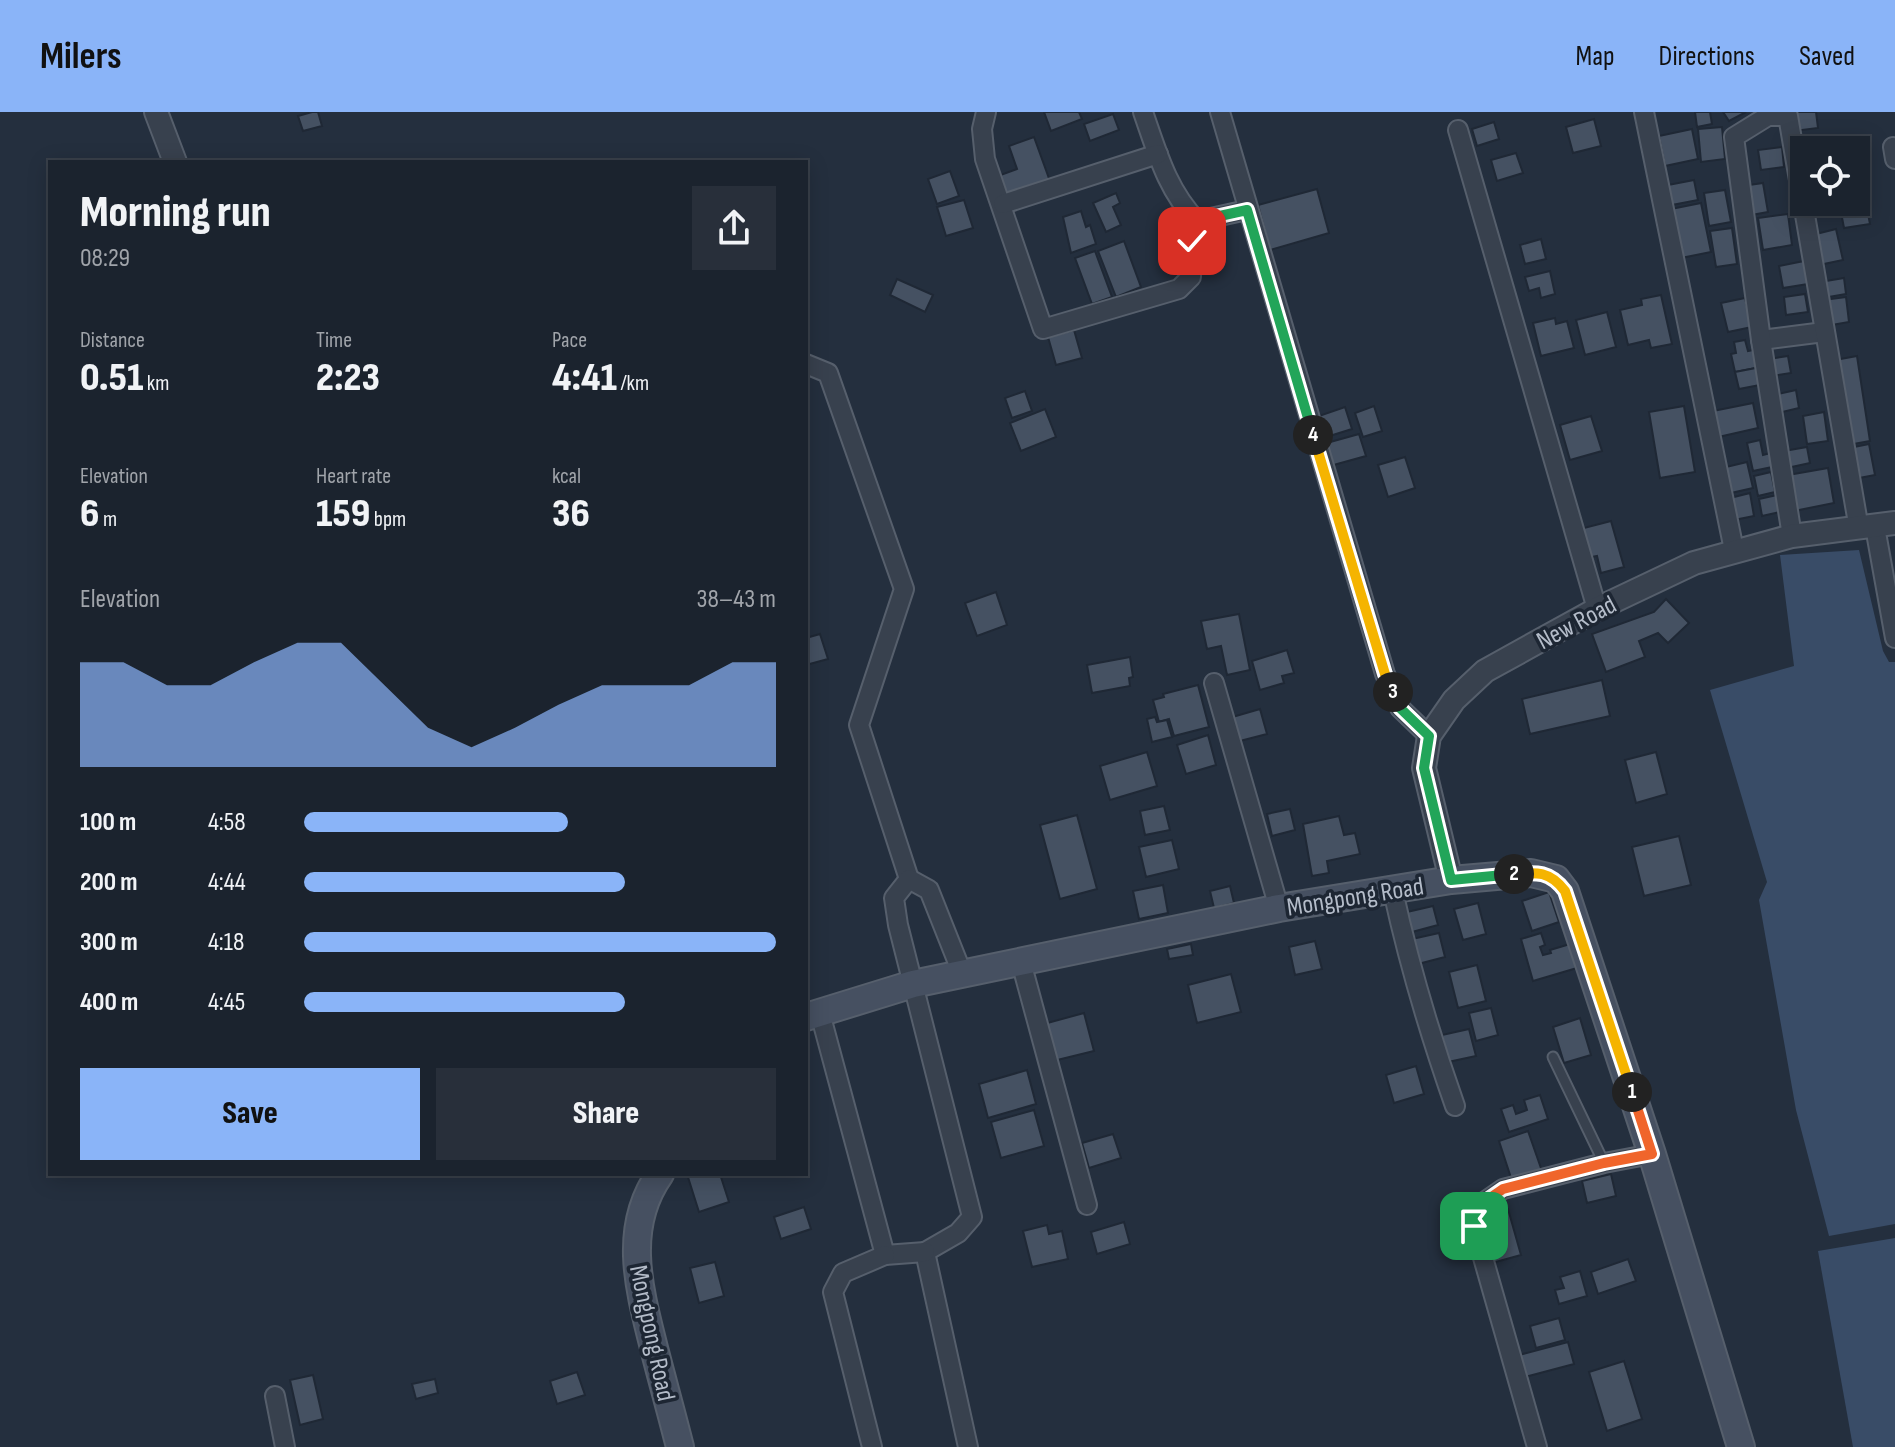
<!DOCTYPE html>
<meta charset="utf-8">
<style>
:root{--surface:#1b232e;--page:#282f3a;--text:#f1f3f6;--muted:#a0a4aa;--line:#39404a;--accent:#8ab4f8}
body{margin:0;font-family:"Sofia Sans Condensed",sans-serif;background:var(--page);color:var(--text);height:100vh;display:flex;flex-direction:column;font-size:30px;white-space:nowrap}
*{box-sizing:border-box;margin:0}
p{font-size:26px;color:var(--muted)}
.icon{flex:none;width:44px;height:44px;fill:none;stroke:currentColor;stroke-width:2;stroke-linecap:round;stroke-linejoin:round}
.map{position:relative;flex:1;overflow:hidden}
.side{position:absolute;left:48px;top:48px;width:760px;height:1016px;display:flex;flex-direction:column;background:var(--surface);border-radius:0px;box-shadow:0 4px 20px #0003,0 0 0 2px var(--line)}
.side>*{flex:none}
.fabs{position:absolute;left:1790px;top:24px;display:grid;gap:16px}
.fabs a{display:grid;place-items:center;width:80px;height:80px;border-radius:0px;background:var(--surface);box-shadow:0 4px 20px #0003,0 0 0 2px var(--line);font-size:40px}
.pin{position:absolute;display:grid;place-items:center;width:68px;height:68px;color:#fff;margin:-34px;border-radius:16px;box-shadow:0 4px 12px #0006}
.km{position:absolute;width:40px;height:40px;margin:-20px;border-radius:50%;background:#222;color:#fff;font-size:22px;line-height:40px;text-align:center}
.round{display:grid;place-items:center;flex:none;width:84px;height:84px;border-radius:0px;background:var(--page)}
.summary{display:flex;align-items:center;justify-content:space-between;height:136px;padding:0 32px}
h1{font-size:44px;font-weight:800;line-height:60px}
.stats{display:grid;grid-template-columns:repeat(3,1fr);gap:12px;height:136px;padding:8px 32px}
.stats div{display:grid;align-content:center}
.stats b{font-size:40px;font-weight:800}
.stats small{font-size:22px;font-weight:400}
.stats p{font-size:22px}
.chart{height:224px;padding:16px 32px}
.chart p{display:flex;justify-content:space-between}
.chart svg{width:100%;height:144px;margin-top:8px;fill:var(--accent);opacity:.7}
.primary-button{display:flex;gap:16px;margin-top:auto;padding:16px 32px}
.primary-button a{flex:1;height:92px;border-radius:0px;background:var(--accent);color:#111;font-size:32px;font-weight:800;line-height:92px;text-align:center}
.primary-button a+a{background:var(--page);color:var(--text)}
ul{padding:0 32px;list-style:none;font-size:26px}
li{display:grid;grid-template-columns:128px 96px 1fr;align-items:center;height:60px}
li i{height:20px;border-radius:10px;background:var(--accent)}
header{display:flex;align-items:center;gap:48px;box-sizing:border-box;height:112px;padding:0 40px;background:var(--accent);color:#111}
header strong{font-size:38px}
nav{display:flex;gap:44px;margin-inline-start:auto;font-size:28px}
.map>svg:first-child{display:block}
.water{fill:#394c67}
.building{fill:#455162;stroke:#1f2835;stroke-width:2}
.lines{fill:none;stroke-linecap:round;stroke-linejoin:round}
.service-casing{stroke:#565f6c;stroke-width:13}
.minor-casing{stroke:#565f6c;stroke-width:22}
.tertiary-casing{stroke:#565f6c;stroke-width:26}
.secondary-casing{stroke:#565f6c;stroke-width:30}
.service{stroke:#38414e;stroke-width:9}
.minor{stroke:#38414e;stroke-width:18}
.tertiary{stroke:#38414e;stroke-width:22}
.secondary{stroke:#465061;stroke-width:26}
.split-1-casing{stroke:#fff;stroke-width:16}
.split-2-casing{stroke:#fff;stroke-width:16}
.split-3-casing{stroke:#fff;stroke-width:16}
.split-4-casing{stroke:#fff;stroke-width:16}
.split-5-casing{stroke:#fff;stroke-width:16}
.split-1{stroke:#f0652b;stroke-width:10}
.split-2{stroke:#f5b400;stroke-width:10}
.split-3{stroke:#22a559;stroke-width:10}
.split-4{stroke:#f5b400;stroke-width:10}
.split-5{stroke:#22a559;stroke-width:10}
.labels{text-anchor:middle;stroke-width:7;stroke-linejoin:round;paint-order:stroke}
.street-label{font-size:26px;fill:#b4bcc9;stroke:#1d2633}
</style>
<header>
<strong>Milers</strong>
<nav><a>Map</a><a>Directions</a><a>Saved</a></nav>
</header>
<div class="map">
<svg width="1895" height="1335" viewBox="0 0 1895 1335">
<rect width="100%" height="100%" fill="#242f3e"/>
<g class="water">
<polygon points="1859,438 1883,539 1889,550 1895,550 1895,1112 1829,1124 1796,998 1759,788 1767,770 1710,578 1794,554 1780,443"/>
<polygon points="1895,1126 1895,1335 1853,1335 1818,1139"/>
</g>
<g class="building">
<polygon points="312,0 318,0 322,14 303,19 298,4"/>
<polygon points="1044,0 1079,0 1082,7 1051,19"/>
<polygon points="1695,0 1710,0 1712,12 1697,15"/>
<polygon points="1723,0 1746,0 1729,9"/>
<polygon points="1791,0 1816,0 1818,16 1794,19"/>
<polygon points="1113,2 1119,18 1090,29 1084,12"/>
<polygon points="1594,7 1601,34 1573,41 1566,15"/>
<polygon points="1494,10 1499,27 1477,34 1472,17"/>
<polygon points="1722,15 1725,47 1701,50 1698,17"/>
<polygon points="1692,17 1698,47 1665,54 1659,24"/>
<polygon points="1034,25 1051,72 1004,89 995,65 1017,57 1009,34"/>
<polygon points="1782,35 1784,55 1761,58 1758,38"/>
<polygon points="1516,41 1523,61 1497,69 1491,48"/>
<polygon points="950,59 959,84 937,92 928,67"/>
<polygon points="1694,68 1698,88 1672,93 1668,73"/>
<polygon points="1763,71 1768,100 1746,104 1742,74"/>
<polygon points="1317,77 1329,121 1270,138 1258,93"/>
<polygon points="1725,78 1731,110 1709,114 1704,81"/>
<polygon points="1116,81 1120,91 1113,95 1121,113 1106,120 1093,91"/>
<polygon points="1864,81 1870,112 1844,116 1839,90 1856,90 1856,83"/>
<polygon points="964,88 973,116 946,124 937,95"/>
<polygon points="1808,90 1832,90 1833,98 1809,102"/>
<polygon points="1701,91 1711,140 1681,146 1671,97"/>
<polygon points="1081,99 1086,115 1090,113 1096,132 1071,141 1063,105"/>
<polygon points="1788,102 1792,133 1763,138 1758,106"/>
<polygon points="1732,116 1737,152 1716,155 1710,119"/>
<polygon points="1836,117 1843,148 1819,153 1812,123"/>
<polygon points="1541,127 1546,147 1525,152 1520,133"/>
<polygon points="1124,129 1141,175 1116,185 1098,139"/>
<polygon points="1095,139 1112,185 1092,192 1075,146"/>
<polygon points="1804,149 1808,172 1783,176 1779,154"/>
<polygon points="1550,159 1555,182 1541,186 1539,176 1529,179 1525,165"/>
<polygon points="1844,166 1846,182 1823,186 1820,170"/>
<polygon points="897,167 933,183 925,200 890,183"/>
<polygon points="1805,182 1808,200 1786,203 1784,185"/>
<polygon points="1661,183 1672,232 1651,236 1649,228 1628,233 1620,198 1642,193 1641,187"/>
<polygon points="1846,185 1849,210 1826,214 1823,188"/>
<polygon points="1745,186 1752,215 1728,220 1721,191"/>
<polygon points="1607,200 1616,235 1585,243 1576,208"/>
<polygon points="1555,206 1556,212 1567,209 1574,236 1541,244 1533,211"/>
<polygon points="1074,218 1082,246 1056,253 1048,225"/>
<polygon points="1745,228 1748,239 1758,237 1761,255 1735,260 1731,242 1736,241 1734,230"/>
<polygon points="1788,244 1791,261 1772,264 1769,247"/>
<polygon points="1857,244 1870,329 1848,333 1835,248"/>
<polygon points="1761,255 1765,272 1739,277 1735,260"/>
<polygon points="1796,278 1799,296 1778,301 1774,283"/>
<polygon points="1025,279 1032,299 1012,306 1005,286"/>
<polygon points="1753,291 1758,316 1714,326 1708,300"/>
<polygon points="1374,294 1382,319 1363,325 1355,301"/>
<polygon points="1684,294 1695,360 1660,366 1649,300"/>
<polygon points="1345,295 1352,317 1320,327 1313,306"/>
<polygon points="1045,297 1056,325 1021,339 1010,311"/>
<polygon points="1824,300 1828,329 1807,332 1803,304"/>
<polygon points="1591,304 1602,339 1570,348 1560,313"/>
<polygon points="1359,322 1366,344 1330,354 1323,332"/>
<polygon points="1760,328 1763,343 1774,340 1777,354 1753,359 1747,331"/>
<polygon points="1869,332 1875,363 1854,367 1849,336"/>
<polygon points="1807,335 1810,351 1787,356 1784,339"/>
<polygon points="1405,345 1415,376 1388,385 1378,353"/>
<polygon points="1747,350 1753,376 1731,381 1726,355"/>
<polygon points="1828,356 1834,391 1794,399 1788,363"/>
<polygon points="1771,360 1775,380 1758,384 1754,364"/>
<polygon points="1750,381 1754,404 1734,408 1730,386"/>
<polygon points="1777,383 1780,400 1762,404 1759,387"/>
<polygon points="1611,409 1624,455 1601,461 1597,444 1587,446 1580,417"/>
<polygon points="996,480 1007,513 977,524 965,491"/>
<polygon points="1666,487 1689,511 1668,531 1658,521 1639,529 1645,545 1606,560 1592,522 1654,500"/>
<polygon points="1239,502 1250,558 1227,563 1221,534 1207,537 1201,509"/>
<polygon points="820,522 828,547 806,553 806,526"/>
<polygon points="1287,538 1294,561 1282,564 1284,571 1260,578 1252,549"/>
<polygon points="1130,545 1133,565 1129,566 1130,574 1092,581 1087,553"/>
<polygon points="1602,568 1610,604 1530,622 1522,587"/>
<polygon points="1198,573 1209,615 1174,624 1169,607 1159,610 1153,588 1164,585 1163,582"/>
<polygon points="1260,597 1267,622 1236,630 1229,606"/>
<polygon points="1155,605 1157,610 1167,608 1172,625 1152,630 1147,607"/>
<polygon points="1208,623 1216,653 1186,662 1177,633"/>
<polygon points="1147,640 1157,674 1110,688 1100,654"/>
<polygon points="1656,640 1667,682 1636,691 1625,648"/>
<polygon points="1164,694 1170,718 1145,723 1140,699"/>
<polygon points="1290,697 1295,718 1272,724 1267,702"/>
<polygon points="1077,703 1097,777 1060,787 1040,713"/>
<polygon points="1339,704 1344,723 1355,721 1360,742 1327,749 1329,761 1312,764 1303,712"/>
<polygon points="1679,724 1691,773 1644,784 1632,735"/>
<polygon points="1172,728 1179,757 1146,765 1139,735"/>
<polygon points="1163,773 1168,801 1139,807 1133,779"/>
<polygon points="1230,774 1234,791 1214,796 1210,779"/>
<polygon points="1549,780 1559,810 1532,819 1522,789"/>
<polygon points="1478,791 1486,822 1463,828 1454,797"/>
<polygon points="1433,794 1438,813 1412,820 1407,800"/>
<polygon points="1439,821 1445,845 1418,852 1412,827"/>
<polygon points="1541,821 1545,833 1540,835 1543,843 1551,841 1550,838 1570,832 1577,856 1533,869 1521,827"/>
<polygon points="1315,829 1322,857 1295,863 1289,835"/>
<polygon points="1191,832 1193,843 1169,847 1167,837"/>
<polygon points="1477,853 1486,889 1458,896 1449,860"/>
<polygon points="1231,862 1241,900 1197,911 1188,873"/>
<polygon points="1491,896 1498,923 1476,929 1469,901"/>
<polygon points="1084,901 1094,939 1049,950 1040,913"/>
<polygon points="1580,906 1591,943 1564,951 1553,915"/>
<polygon points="1469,917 1476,944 1448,950 1442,923"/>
<polygon points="1416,954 1424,982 1394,991 1386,963"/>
<polygon points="1027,958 1036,992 988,1006 979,972"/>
<polygon points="1540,983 1548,1007 1509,1020 1501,997 1513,993 1516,1002 1527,998 1524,988"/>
<polygon points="1034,998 1044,1034 1001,1046 991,1010"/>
<polygon points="1528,1019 1543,1062 1513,1072 1499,1029"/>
<polygon points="1113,1022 1121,1046 1089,1056 1082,1031"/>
<polygon points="687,1062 720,1062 729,1090 699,1100"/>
<polygon points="1611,1062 1616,1084 1587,1091 1582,1069"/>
<polygon points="804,1095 811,1117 781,1127 774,1105"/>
<polygon points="1508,1097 1521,1143 1492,1151 1479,1105"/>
<polygon points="1124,1110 1130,1132 1097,1142 1091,1120"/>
<polygon points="1047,1113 1049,1122 1062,1119 1068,1147 1032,1155 1023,1119"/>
<polygon points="1628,1147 1636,1169 1598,1182 1591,1160"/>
<polygon points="715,1150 724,1184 699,1191 690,1156"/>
<polygon points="1580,1159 1587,1184 1559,1192 1555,1178 1564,1176 1560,1165"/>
<polygon points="1559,1206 1565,1228 1536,1236 1530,1214"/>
<polygon points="1568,1230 1574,1252 1525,1265 1519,1243"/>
<polygon points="1624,1249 1642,1307 1607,1319 1589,1260"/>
<polygon points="577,1260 585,1283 557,1292 550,1269"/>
<polygon points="313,1263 323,1307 300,1313 290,1268"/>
<polygon points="435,1267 438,1281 416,1287 412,1272"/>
</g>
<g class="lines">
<g class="service-casing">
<polyline id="service" points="1553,945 1604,1051"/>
</g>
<g class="minor-casing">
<g id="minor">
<polyline points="986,0 982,17 985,47 1043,217 1179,177 1191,165 1192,129 1197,109"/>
<path d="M1143,0C1157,40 1167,78 1197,109L1247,98"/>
<polyline points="1220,0 1385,562 1400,596 1429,624"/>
<polyline points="1644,0 1734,438"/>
<polyline points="1458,18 1597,497"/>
<polyline points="1893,35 1895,47"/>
<polyline points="1003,92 1158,42"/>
<polyline points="1761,228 1824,220"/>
<polyline points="806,252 828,261 904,477 859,613 909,767"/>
<polyline points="1875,415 1895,526"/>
<polyline points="1792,424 1761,228 1734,25 1768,4 1788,4 1859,417"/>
<polyline points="1214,571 1279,796"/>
<path d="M1393,779C1409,852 1430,923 1455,994"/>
<polyline points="1021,850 1087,1093"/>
<polyline points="962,861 929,778 909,767 894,786 898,813 972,1105 958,1121 925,1140 968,1335"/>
<polyline points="820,901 885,1143 925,1140"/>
<polyline points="275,1284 285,1335"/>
<polyline points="872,1335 833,1180 843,1161 885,1143"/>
<polyline points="1537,1335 1474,1114 1477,1095 1503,1077 1604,1051 1652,1042"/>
</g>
</g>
<g class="tertiary-casing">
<g id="tertiary">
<polyline points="156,0 175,50"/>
<polyline points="1451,768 1424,656 1429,624 1454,588 1485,559 1597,497 1694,451 1792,424 1895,411"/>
</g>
</g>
<g class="secondary-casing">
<g id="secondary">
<polyline points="806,905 913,872 1279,796 1451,768 1531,761 1556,767 1565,779 1652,1042 1741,1335"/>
<path d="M660,1062C621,1117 640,1180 655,1240C663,1271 672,1303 680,1335"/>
</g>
</g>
<use href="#service" class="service"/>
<use href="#minor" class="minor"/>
<use href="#tertiary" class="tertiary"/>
<use href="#secondary" class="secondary"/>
</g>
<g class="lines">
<g class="split-1-casing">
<polyline id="split-1" points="1474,1114 1477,1095 1503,1077 1604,1051 1652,1042 1632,980"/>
</g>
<g class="split-2-casing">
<path id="split-2" d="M1514,762C1537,760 1550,759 1565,779L1632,980"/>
</g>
<g class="split-3-casing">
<polyline id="split-3" points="1393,580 1400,596 1429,624 1424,656 1451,768 1514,762"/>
</g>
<g class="split-4-casing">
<polyline id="split-4" points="1313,323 1385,562 1393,580"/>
</g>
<g class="split-5-casing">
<polyline id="split-5" points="1192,129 1197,109 1247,98 1313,323"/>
</g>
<use href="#split-1" class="split-1"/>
<use href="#split-2" class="split-2"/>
<use href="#split-3" class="split-3"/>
<use href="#split-4" class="split-4"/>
<use href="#split-5" class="split-5"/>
</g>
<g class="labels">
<g class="street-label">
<text transform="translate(1576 510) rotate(-28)" y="9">New Road</text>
<text transform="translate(1355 784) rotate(-9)" y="9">Mongpong Road</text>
<text transform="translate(653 1221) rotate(78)" y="9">Mongpong Road</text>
</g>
</g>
</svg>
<div class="fabs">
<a><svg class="icon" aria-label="locate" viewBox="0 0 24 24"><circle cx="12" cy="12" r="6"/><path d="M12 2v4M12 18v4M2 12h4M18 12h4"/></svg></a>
</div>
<div class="pin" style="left:1474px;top:1114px;background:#1e9e55"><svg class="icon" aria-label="arrive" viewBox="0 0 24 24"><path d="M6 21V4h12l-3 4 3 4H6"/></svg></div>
<div class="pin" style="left:1192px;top:129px;background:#d93025"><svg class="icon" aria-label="check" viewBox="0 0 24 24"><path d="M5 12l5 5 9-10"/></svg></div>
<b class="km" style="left:1632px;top:980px">1</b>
<b class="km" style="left:1514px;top:762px">2</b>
<b class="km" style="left:1393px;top:580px">3</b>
<b class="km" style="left:1313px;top:323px">4</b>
<section class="side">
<div class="summary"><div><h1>Morning run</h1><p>08:29</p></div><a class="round"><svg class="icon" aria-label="share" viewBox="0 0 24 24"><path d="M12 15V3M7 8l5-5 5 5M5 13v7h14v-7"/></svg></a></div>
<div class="stats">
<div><p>Distance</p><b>0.51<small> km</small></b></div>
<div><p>Time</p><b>2:23</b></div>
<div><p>Pace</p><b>4:41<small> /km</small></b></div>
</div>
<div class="stats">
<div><p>Elevation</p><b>6<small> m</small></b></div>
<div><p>Heart rate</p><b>159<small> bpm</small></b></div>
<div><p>kcal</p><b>36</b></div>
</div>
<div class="chart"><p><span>Elevation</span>38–43 m</p>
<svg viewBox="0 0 160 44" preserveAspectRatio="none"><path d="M0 44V12L10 12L20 19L30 19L40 12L50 6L60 6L70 19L80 32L90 38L100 32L110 25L120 19L130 19L140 19L150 12L160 12V44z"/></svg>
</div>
<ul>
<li><b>100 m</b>4:58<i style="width:56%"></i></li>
<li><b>200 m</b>4:44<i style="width:68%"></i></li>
<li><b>300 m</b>4:18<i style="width:100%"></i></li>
<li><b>400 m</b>4:45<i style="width:68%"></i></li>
</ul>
<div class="primary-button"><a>Save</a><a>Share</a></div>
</section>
</div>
